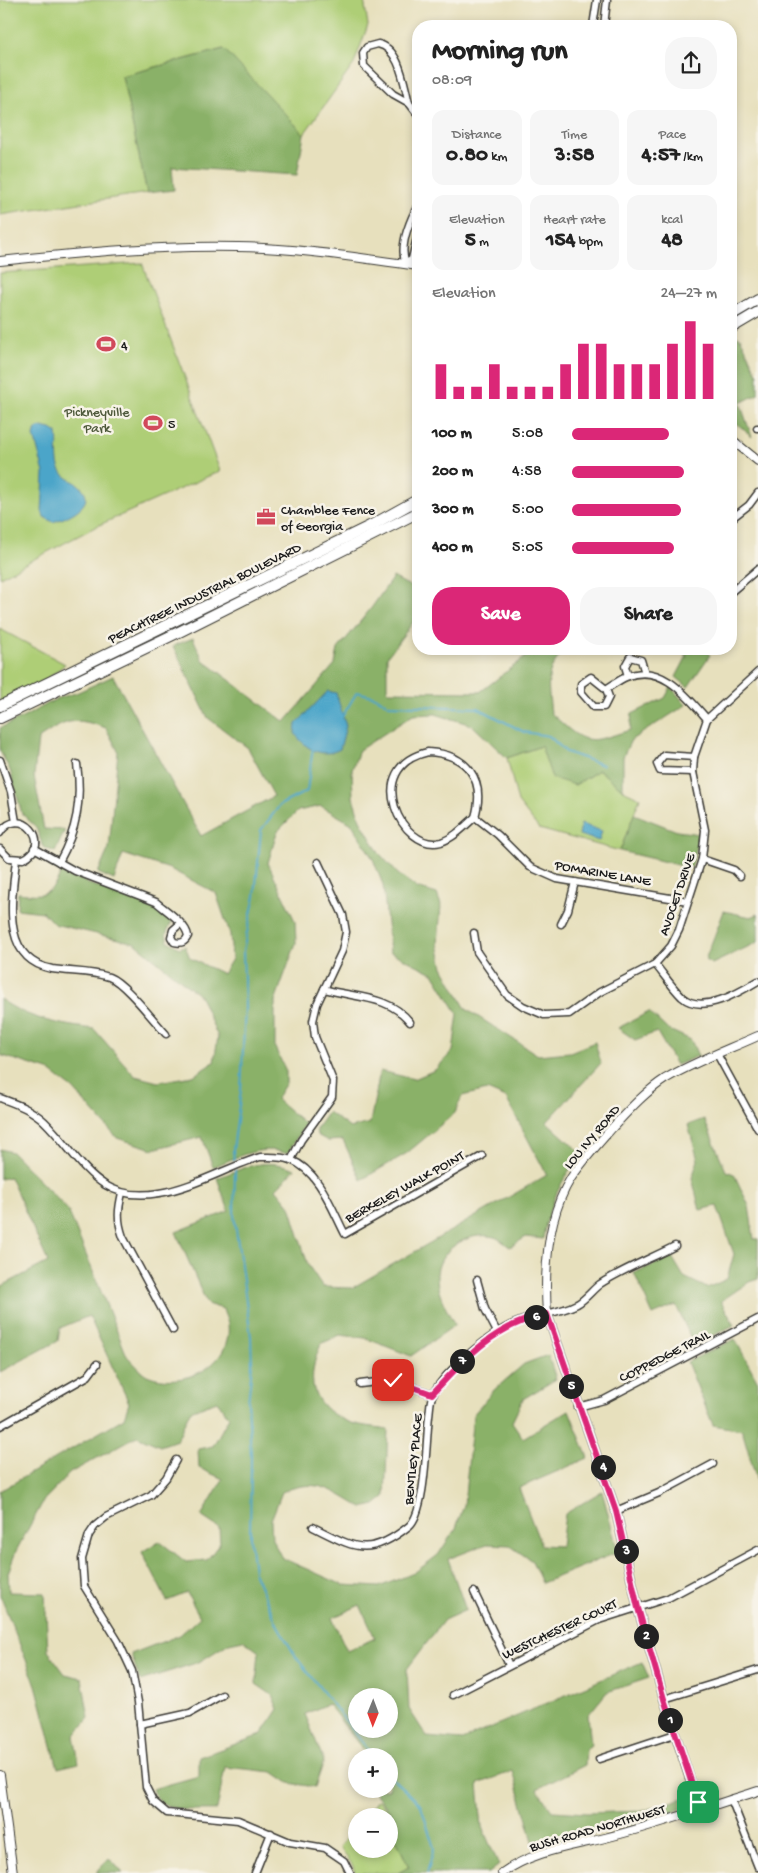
<!DOCTYPE html>
<meta charset="utf-8">
<style>
:root{--surface:#fff;--page:#f6f6f6;--text:#222;--muted:#767676;--accent:#db2777}
body{margin:0;font-family:"Gochi Hand",sans-serif;background:var(--page);color:var(--text);height:100vh;display:flex;flex-direction:column;font-size:19px;white-space:nowrap}
*{box-sizing:border-box;margin:0}
p{font-size:16px;color:var(--muted)}
.icon{flex:none;width:28px;height:28px;fill:none;stroke:currentColor;stroke-width:2;stroke-linecap:round;stroke-linejoin:round}
.map{position:relative;flex:1;overflow:hidden}
.sheet{position:absolute;left:412px;top:20px;width:325px;height:635px;display:flex;flex-direction:column;background:var(--surface);border-radius:20px;box-shadow:0 2px 8px #0003}
.sheet>*{flex:none}
.needle{width:32px;rotate:181deg}
.tools{position:absolute;left:348px;top:1688px;display:grid;gap:10px}
.tools a{display:grid;place-items:center;width:50px;height:50px;border-radius:50%;background:var(--surface);box-shadow:0 2px 8px #0003;font-size:25px}
.pin{position:absolute;display:grid;place-items:center;width:42px;height:42px;color:#fff;margin:-21px;border-radius:10px;box-shadow:0 2px 8px #0006}
.km{position:absolute;width:25px;height:25px;margin:-12px;border-radius:50%;background:#222;color:#fff;font-size:14px;line-height:25px;text-align:center}
.round{display:grid;place-items:center;flex:none;width:52px;height:52px;border-radius:20px;background:var(--page)}
.head{display:flex;align-items:center;justify-content:space-between;height:85px;padding:0 20px}
h1{font-size:28px;font-weight:700;line-height:38px}
.figures{display:grid;grid-template-columns:repeat(3,1fr);gap:8px;height:85px;padding:5px 20px}
.figures div{display:grid;align-content:center;border-radius:12px;background:var(--page);text-align:center}
.figures b{font-size:21px;font-weight:700}
.figures small{font-size:14px;font-weight:400}
.figures p{font-size:14px}
.chart{height:140px;padding:10px 20px}
.chart p{display:flex;justify-content:space-between}
.chart svg{width:100%;height:90px;margin-top:5px;stroke:var(--accent);stroke-width:6}
.primary-button{display:flex;gap:10px;margin-top:auto;padding:10px 20px}
.primary-button a{flex:1;height:58px;border-radius:20px;background:var(--accent);color:#fff;font-size:20px;font-weight:700;line-height:58px;text-align:center}
.primary-button a+a{background:var(--page);color:var(--text)}
ul{padding:0 20px;list-style:none;font-size:16px}
li{display:grid;grid-template-columns:80px 60px 1fr;align-items:center;height:38px}
li i{height:12px;border-radius:6px;background:var(--accent)}
.map>svg:first-child{display:block}
.green{fill:#aece76;stroke:#657549}
.forest{fill:#8ab167;stroke:#536642;fill-rule:evenodd}
.water{fill:#4ba5c9;stroke:#346072}
.lines{fill:none;stroke-linecap:round;stroke-linejoin:round}
.stream{stroke:#4ba5c9;stroke-width:2}
.minor-casing{stroke:#3a3934;stroke-width:9}
.tertiary-casing{stroke:#3a3934;stroke-width:10}
.trunk-casing{stroke:#3a3934;stroke-width:12}
.minor{stroke:#fff;stroke-width:6}
.tertiary{stroke:#fff;stroke-width:8}
.trunk{stroke:#fff;stroke-width:10}
.route-casing{stroke:#fff;stroke-width:10}
.route{stroke:#db2777;stroke-width:6}
.labels{text-anchor:middle;stroke-width:5;stroke-linejoin:round;paint-order:stroke}
.poi-label{font-size:14px;fill:#1c1c1c;stroke:#f7f3e8;text-anchor:start}
.park-label{font-size:14px;fill:#4f5a3c;stroke:#f7f3e8}
.street-label{font-size:14px;fill:#1c1c1c;stroke:#f7f3e8}
</style>
<div class="map">
<svg width="758" height="1873" viewBox="0 0 758 1873">
<rect width="100%" height="100%" fill="#f7f3e8"/>
<filter id="ink" filterUnits="userSpaceOnUse"><feTurbulence type="fractalNoise" baseFrequency=".02" numOctaves="2"/><feDisplacementMap in="SourceGraphic" scale="10" xChannelSelector="R" yChannelSelector="G"/><feConvolveMatrix kernelMatrix="1 2 1 2 8 2 1 2 1" color-interpolation-filters="sRGB"/></filter>
<filter id="wash" filterUnits="userSpaceOnUse"><feTurbulence type="fractalNoise" baseFrequency=".0096" numOctaves="4" result="noise"/><feDisplacementMap in="SourceGraphic" scale="20" xChannelSelector="R" yChannelSelector="G"/><feGaussianBlur stdDeviation="1.12" result="paint"/><feColorMatrix in="noise" values="0 0 0 0 0 0 0 0 0 0 0 0 0 0 0 0 0 1.4 0 .05"/><feComposite in="paint" operator="in"/></filter>
<g filter="url(#wash)">
<rect width="100%" height="100%" fill="#e7e0bd"/>
<g class="green">
<polygon points="0,0 364,0 368,25 354,64 304,134 223,49 122,76 147,193 0,215"/>
<polygon points="142,263 220,471 97,526 0,577 0,273"/>
<polygon points="0,629 65,664 12,709 0,714"/>
<polygon points="541,746 575,785 599,770 623,790 640,798 620,851 539,829 518,802 507,758"/>
<polygon points="378,1799 396,1819 394,1835 409,1867 398,1873 355,1873 352,1864 339,1847 356,1826 356,1849 389,1849 389,1816 364,1816"/>
</g>
<g class="forest">
<polygon points="224,49 304,134 297,175 172,167 174,190 147,193 122,76"/>
<polygon points="733,335 740,337 758,375 758,394 740,403 752,437 731,418 731,337"/>
<path d="M393,577L419,591L417,617L387,657V691L480,692L536,649H570C543,665 548,685 551,713C586,746 586,744 630,730L632,714L665,698L671,687L686,705L631,740L623,757V790L599,770L575,785L552,778L541,746L507,758L472,725L435,714L413,715L359,750L352,770L353,797L360,820L379,853L398,874L417,888L437,894L441,905L438,944L443,967L466,1009L538,1055L570,1052L595,1042L601,1063L547,1122L581,1153C562,1179 547,1208 543,1239L526,1237L510,1247C505,1244 499,1238 494,1237C469,1230 435,1251 437,1279C438,1296 447,1310 455,1325L411,1356L365,1338L340,1335L321,1344C306,1378 309,1405 346,1421C358,1426 375,1427 388,1429L385,1497L375,1505L362,1508C331,1490 318,1477 282,1492L271,1520L272,1539L282,1558L343,1585L379,1587L414,1573L438,1555L456,1528L464,1505L473,1415L494,1390L524,1364L548,1355L556,1379L523,1399L512,1422L523,1438L569,1410L588,1458L519,1488L541,1545L561,1546L565,1514L602,1491L618,1552L542,1583L532,1561L509,1545L487,1544L448,1559L466,1610L444,1620L407,1669L409,1709L427,1737L462,1740L642,1662L649,1678L607,1692L588,1715L591,1745L586,1749L585,1765L537,1789L552,1811L587,1813L642,1811L687,1797V1807L643,1821L535,1848L513,1771L478,1784L482,1827L499,1865L489,1873H398L409,1867L394,1835L396,1819L372,1789H389V1756H368L328,1704L305,1714L324,1761L315,1787L289,1783L273,1772L225,1767L217,1810C193,1809 162,1815 152,1789L199,1776V1757L261,1735L278,1709L272,1695L256,1684L259,1652L243,1640L229,1643L199,1662L140,1681L131,1654L180,1635L200,1617L187,1593L167,1601L142,1552L159,1541L186,1562L207,1560L220,1543L219,1528L201,1516L223,1479L199,1468L198,1449L213,1446L229,1417L217,1401L190,1411L177,1440L160,1446L137,1436L70,1473L44,1500L16,1551L8,1573L9,1592L45,1593L48,1651L65,1674L82,1678L89,1718L74,1736L79,1763L58,1768L36,1685L0,1595V1491L124,1418L129,1403L89,1316L60,1328L58,1341L0,1372V1287L48,1262L10,1177L0,1179V1149L12,1152L68,1210L127,1356C133,1362 140,1371 147,1375C182,1390 233,1366 228,1324C227,1319 224,1314 223,1309L207,1304L176,1232L229,1211L217,1178C247,1167 263,1157 295,1169L276,1189L290,1206L308,1265L323,1287L352,1288L547,1175L506,1098L487,1090L462,1096L455,1113L407,1153L361,1180L343,1140L328,1141L317,1135L316,1129L328,1112L350,1128L370,1123L380,1071L414,1079L435,1070L453,1051L458,1014L433,973L390,952L383,885L373,859L352,824L321,806L298,811L277,832L268,863L295,921L296,943L275,1001V1048L286,1071V1083L276,1099L305,1124L289,1151L285,1153C261,1144 235,1158 213,1167L202,1137L153,1149L117,1138L73,1089L48,1070L0,1055V999C28,1019 60,1025 94,1029L135,1076L158,1082L193,1076L214,1062L218,1037L200,996L135,943L54,924L43,912L17,909L18,893C44,896 52,896 62,870L89,884L151,903L172,921L166,934L168,941L179,948L185,946L190,958L223,974L232,959L230,934L216,893L170,869L123,854L114,880L98,873L109,848L118,751L106,728C73,716 66,720 38,739L34,776L44,829L65,830L55,852L43,847L36,827L22,814L10,770L0,751V728L24,717L58,698L76,693L113,676L201,836L274,796L248,748L208,718L173,646L193,638L203,660L285,722L335,664L338,649L372,607ZM360,1605L375,1638L347,1651L332,1618ZM356,1696H389V1729H356Z"/>
<polygon points="676,649 704,649 710,655 688,687 676,677 687,656"/>
<polygon points="634,814 677,831 700,834 691,868 620,851"/>
<polygon points="724,911 751,917 758,914 758,942 712,964 705,960"/>
<polygon points="649,1012 667,1029 691,1040 698,1056 676,1065 657,1032 635,1040 618,1028"/>
<polygon points="704,1119 726,1171 734,1174 749,1206 754,1239 758,1239 758,1279 749,1282 721,1301 734,1325 694,1345 676,1305 653,1315 634,1273 672,1257 684,1277 707,1288 727,1279 734,1254 717,1206 700,1210 692,1178 698,1160 688,1125"/>
<polygon points="735,1339 758,1382 758,1485 742,1430 713,1425 687,1362"/>
<polygon points="109,1858 123,1873 96,1873"/>
</g>
<g class="water">
<path d="M42,427L51,429L57,433C59,445 55,462 61,471C66,480 77,481 82,488C97,505 66,518 53,522L44,517L42,511L44,473L34,436L36,429Z"/>
<path d="M328,691L336,693L346,726L340,749C322,759 305,749 295,733L296,724Z"/>
<polygon points="581,824 602,831 599,841 579,835"/>
</g>
<g class="lines">
<g class="stream">
<polyline points="342,717 357,692 376,697 389,705 478,708 524,732 549,736 566,752 603,765"/>
<polyline points="234,1160 233,1150 241,1090 245,1007 243,951 255,896 261,830 280,805 307,791 313,747"/>
<polyline points="235,1170 234,1215 251,1337 252,1365 248,1403 251,1456 250,1538 254,1572 278,1626 296,1657 373,1756"/>
<polyline points="389,1775 421,1806 434,1848 427,1873"/>
</g>
</g>
</g>
<g filter="url(#ink)">
<g class="lines">
<g class="minor-casing">
<g id="minor">
<polyline points="593,26 597,0"/>
<polyline points="604,26 607,0"/>
<path d="M378,44C400,48 404,85 409,103L393,94L364,66L363,53L367,47Z"/>
<polyline points="409,103 419,116"/>
<path d="M419,203C410,220 398,246 406,264L412,259L419,229"/>
<polyline points="757,428 758,428"/>
<polyline points="731,519 749,505 758,493"/>
<polyline points="731,592 758,569"/>
<polyline points="628,676 625,666 630,657 641,660 645,673"/>
<polygon points="591,677 606,689 609,697 604,707 594,707 581,692 581,684"/>
<path d="M606,689C613,685 619,680 626,677C661,662 687,696 707,719"/>
<path d="M428,752C467,754 486,779 475,817C465,826 454,838 441,842C402,853 361,767 428,752Z"/>
<polyline points="0,760 11,792 16,822"/>
<polyline points="693,772 660,771 657,764 664,755 694,757"/>
<polyline points="475,817 498,835 530,867 557,879 688,901"/>
<path d="M0,833C19,803 56,844 23,859L9,858L0,849"/>
<path d="M34,848L75,871L156,902C165,910 186,923 188,936C185,942 182,944 174,942L171,937L173,930L180,924"/>
<polyline points="702,859 734,870 740,876"/>
<path d="M16,860C12,900 0,959 52,969C71,972 92,971 109,977C125,983 153,1020 166,1034"/>
<path d="M59,862C77,830 82,800 77,764"/>
<polyline points="561,924 568,910 575,882"/>
<polyline points="474,933 477,952 507,995 523,1006 544,1015 569,1014 600,992 655,964 671,946 679,930 702,859 705,830 693,772 694,757 707,719 758,672"/>
<path d="M655,964C664,975 672,987 682,997C702,1015 740,992 758,981"/>
<path d="M324,989C354,998 389,995 410,1022"/>
<polyline points="717,1054 758,1129"/>
<path d="M0,1098C16,1104 31,1109 44,1121C82,1158 96,1204 159,1193C192,1188 228,1167 260,1157C270,1157 281,1156 291,1160C319,1171 332,1209 345,1234L482,1156"/>
<polyline points="291,1160 301,1140 332,1097 333,1081 315,1037 313,1021 317,1004 342,951 346,932 343,915 318,862"/>
<path d="M122,1193C118,1210 117,1220 123,1237L173,1330"/>
<polyline points="477,1280 485,1309 497,1332"/>
<polyline points="360,1384 393,1380 432,1394"/>
<polyline points="578,1407 604,1400 758,1319"/>
<polyline points="0,1426 88,1376 97,1364"/>
<polyline points="176,1460 166,1478 151,1495 106,1517 95,1526 89,1535 82,1559 84,1586 118,1641 132,1671 138,1702 146,1787 153,1801 167,1813 238,1820 290,1842 325,1848 344,1861 350,1873"/>
<polyline points="616,1511 659,1493 713,1464"/>
<path d="M313,1527C354,1547 368,1559 409,1526C426,1512 426,1440 429,1416C430,1409 430,1399 433,1394C446,1370 491,1333 516,1323C536,1314 558,1314 577,1304C586,1299 592,1290 600,1284C623,1269 650,1259 675,1246"/>
<polyline points="474,1592 509,1665"/>
<polyline points="453,1695 599,1620 668,1598 758,1550"/>
<polyline points="664,1699 758,1670"/>
<polyline points="140,1724 190,1713 222,1695"/>
<polyline points="599,1759 675,1734"/>
<polyline points="731,1799 758,1867"/>
<polyline points="255,1873 271,1833"/>
</g>
</g>
<g class="tertiary-casing">
<g id="tertiary">
<path d="M0,261C79,253 159,245 238,247C298,248 359,258 419,266"/>
<polyline points="731,439 758,461"/>
<polyline points="0,1775 13,1873"/>
<path d="M700,1810L664,1699L638,1608L616,1511L547,1314C544,1269 547,1217 571,1178C583,1160 598,1144 612,1128C628,1111 645,1092 665,1079C694,1062 727,1050 758,1036"/>
<path d="M502,1873C533,1851 569,1847 605,1838C657,1825 707,1807 758,1791"/>
</g>
</g>
<g class="trunk-casing">
<g id="trunk">
<polyline points="731,315 758,299"/>
<polyline points="731,328 758,312"/>
<polyline points="0,706 370,526 419,499"/>
<polyline points="0,718 181,631 419,512"/>
</g>
</g>
<use href="#minor" class="minor"/>
<use href="#tertiary" class="tertiary"/>
<use href="#trunk" class="trunk"/>
</g>
</g>
<g class="lines" filter="url(#ink)">
<g class="route-casing">
<path id="route" d="M393,1380L432,1394C465,1358 496,1324 547,1314L616,1511L638,1608L664,1699L698,1802"/>
</g>
<use href="#route" class="route"/>
</g>
<defs>
<g id="stadium-bare" transform="scale(1.5)"><path d="M0-5a6.5 5 0 1 0 0 10a6.5 5 0 1 0 0-10ZM-3.5-1.8h7v3.6h-7Z" fill="#d1495b" stroke="#f7f3e8" stroke-width="2.5" paint-order="stroke"/></g>
<g id="office-bare" transform="scale(1.5)"><path d="M-6-3h4V-5.5h4V-3h4V5H-6ZM-1-4.5V-3h2v-1.5ZM-6 0V1H6V0Z" fill="#d1495b" stroke="#f7f3e8" stroke-width="2.5" paint-order="stroke"/></g>
</defs>
<g fill-rule="evenodd">
<use href="#stadium-bare" x="106" y="344"/>
<use href="#stadium-bare" x="153" y="423"/>
<use href="#office-bare" x="266" y="517"/>
</g>
<g class="labels">
<g class="poi-label">
<text x="121" y="349">4</text>
<text x="168" y="428">5</text>
<text x="281" y="514">Chamblee Fence<tspan x="281" dy="16">of Georgia</tspan></text>
</g>
<g class="park-label">
<text x="97" y="416">Pickneyville<tspan x="97" dy="16">Park</tspan></text>
</g>
<g class="street-label">
<text transform="translate(204 592) rotate(-26)" y="5">PEACHTREE INDUSTRIAL BOULEVARD</text>
<text transform="translate(603 872) rotate(10)" y="5">POMARINE LANE</text>
<text transform="translate(676 894) rotate(-71)" y="5">AVOCET DRIVE</text>
<text transform="translate(591 1136) rotate(-50)" y="5">LOU IVY ROAD</text>
<text transform="translate(404 1186) rotate(-29)" y="5">BERKELEY WALK POINT</text>
<text transform="translate(664 1355) rotate(-27)" y="5">COPPEDGE TRAIL</text>
<text transform="translate(412 1459) rotate(-84)" y="5">BENTLEY PLACE</text>
<text transform="translate(559 1628) rotate(-25)" y="5">WESTCHESTER COURT</text>
<text transform="translate(597 1827) rotate(-16)" y="5">BUSH ROAD NORTHWEST</text>
</g>
</g>
</svg>
<div class="tools">
<a><svg class="needle" viewBox="-14 -14 28 28"><path d="M0-13l5 13h-10z" fill="#e53935"/><path d="M0 13l5-13h-10z" fill="#767676"/></svg></a>
<a>+</a>
<a>−</a>
</div>
<div class="pin" style="left:698px;top:1802px;background:#1e9e55"><svg class="icon" aria-label="arrive" viewBox="0 0 24 24"><path d="M6 21V4h12l-3 4 3 4H6"/></svg></div>
<div class="pin" style="left:393px;top:1380px;background:#d93025"><svg class="icon" aria-label="check" viewBox="0 0 24 24"><path d="M5 12l5 5 9-10"/></svg></div>
<b class="km" style="left:670px;top:1720px">1</b>
<b class="km" style="left:646px;top:1636px">2</b>
<b class="km" style="left:626px;top:1551px">3</b>
<b class="km" style="left:603px;top:1467px">4</b>
<b class="km" style="left:571px;top:1386px">5</b>
<b class="km" style="left:536px;top:1317px">6</b>
<b class="km" style="left:462px;top:1361px">7</b>
<section class="sheet">
<div class="head"><div><h1>Morning run</h1><p>08:09</p></div><a class="round"><svg class="icon" aria-label="share" viewBox="0 0 24 24"><path d="M12 15V3M7 8l5-5 5 5M5 13v7h14v-7"/></svg></a></div>
<div class="figures">
<div><p>Distance</p><b>0.80<small> km</small></b></div>
<div><p>Time</p><b>3:58</b></div>
<div><p>Pace</p><b>4:57<small> /km</small></b></div>
</div>
<div class="figures">
<div><p>Elevation</p><b>5<small> m</small></b></div>
<div><p>Heart rate</p><b>154<small> bpm</small></b></div>
<div><p>kcal</p><b>48</b></div>
</div>
<div class="chart"><p><span>Elevation</span>24–27 m</p>
<svg viewBox="0 0 160 44" preserveAspectRatio="none"><path d="M5 44V27M15 44V38M25 44V38M35 44V27M45 44V38M55 44V38M65 44V38M75 44V27M85 44V17M95 44V17M105 44V27M115 44V27M125 44V27M135 44V17M145 44V6M155 44V17"/></svg>
</div>
<ul>
<li><b>100 m</b>5:08<i style="width:67%"></i></li>
<li><b>200 m</b>4:58<i style="width:77%"></i></li>
<li><b>300 m</b>5:00<i style="width:75%"></i></li>
<li><b>400 m</b>5:05<i style="width:70%"></i></li>
</ul>
<div class="primary-button"><a>Save</a><a>Share</a></div>
</section>
</div>
